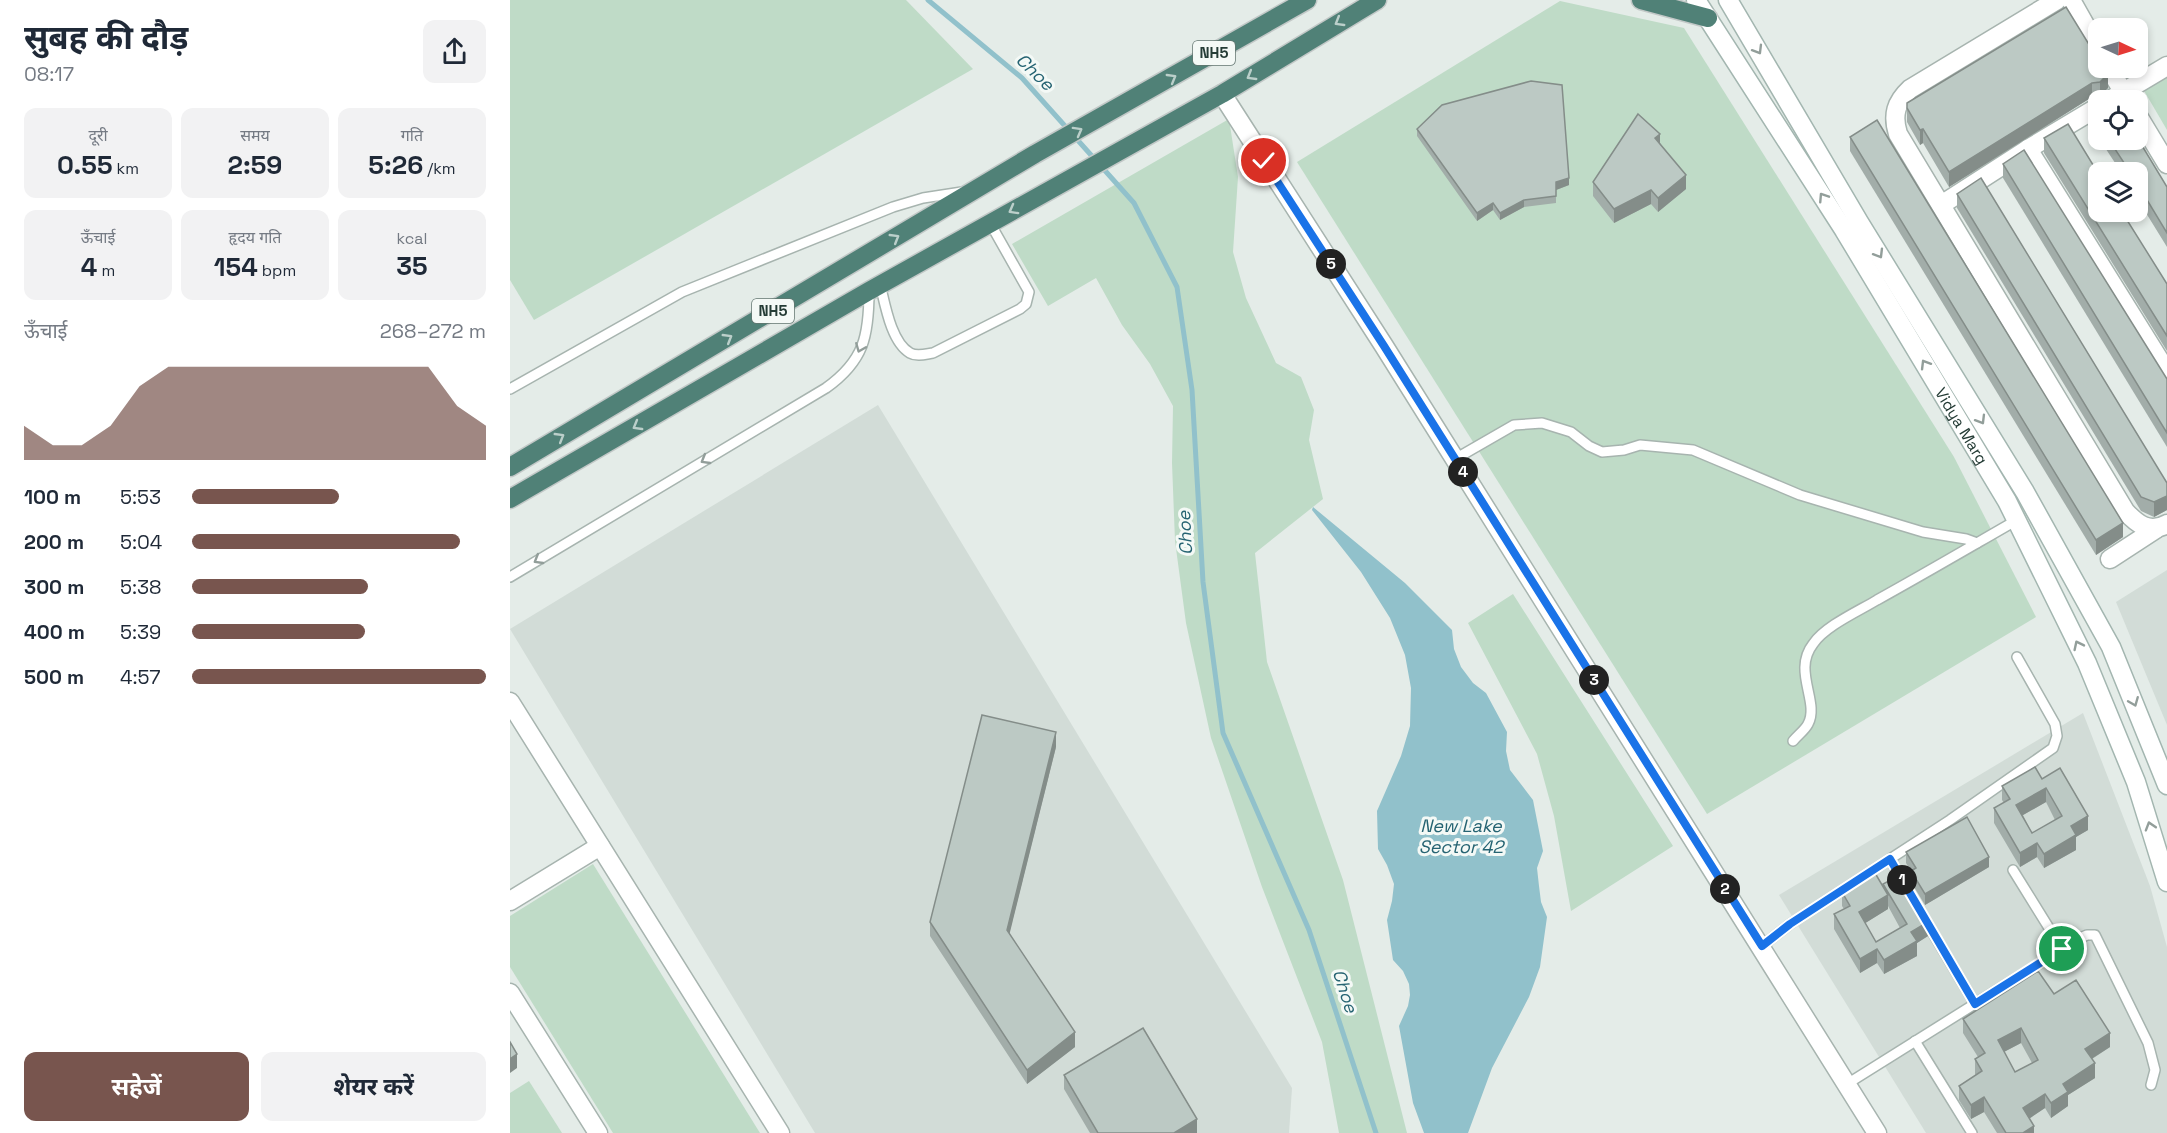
<!DOCTYPE html>
<html lang="hi">
<meta charset="utf-8">
<style>
:root{--surface:#fff;--page:#f2f2f3;--text:#1f2937;--muted:#747a83;--accent:#78554e}
body{margin:0;font-family:"Space Grotesk","Noto Sans Devanagari",sans-serif;background:var(--page);color:var(--text);height:100vh;display:flex;flex-direction:column;font-size:22px;white-space:nowrap}
*{box-sizing:border-box;margin:0}
p{font-size:20px;color:var(--muted)}
.icon{flex:none;width:33px;height:33px;fill:none;stroke:currentColor;stroke-width:2;stroke-linecap:round;stroke-linejoin:round}
.map{position:relative;flex:1;overflow:hidden}
.side{display:flex;flex-direction:column;background:var(--surface);width:510px}
.side>*{flex:none}
.needle{width:39px;rotate:94deg}
.fabs{position:absolute;left:1578px;top:18px;display:grid;gap:12px}
.fabs a{display:grid;place-items:center;width:60px;height:60px;border-radius:12px;background:var(--surface);box-shadow:0 3px 9px #0003;font-size:30px}
.pin{position:absolute;display:grid;place-items:center;width:51px;height:51px;color:#fff;margin:-26px;border:3px solid #fff;border-radius:50%;box-shadow:0 2px 6px #0007}
.km{position:absolute;width:30px;height:30px;margin:-15px;border-radius:50%;background:#222;color:#fff;font-size:16px;line-height:30px;text-align:center}
.round{display:grid;place-items:center;flex:none;width:63px;height:63px;border-radius:12px;background:var(--page)}
.head{display:flex;align-items:center;justify-content:space-between;height:102px;padding:0 24px}
h1{font-size:33px;font-weight:700;line-height:45px}
.metrics{display:grid;grid-template-columns:repeat(3,1fr);gap:9px;height:102px;padding:6px 24px}
.metrics div{display:grid;align-content:center;border-radius:12px;background:var(--page);text-align:center}
.metrics b{font-size:26px;font-weight:700}
.metrics small{font-size:16px;font-weight:400}
.metrics p{font-size:16px}
.chart{height:168px;padding:12px 24px}
.chart p{display:flex;justify-content:space-between}
.chart svg{width:100%;height:108px;margin-top:6px;fill:var(--accent);opacity:.7}
.cta{display:flex;gap:12px;margin-top:auto;padding:12px 24px}
.cta a{flex:1;height:69px;border-radius:12px;background:var(--accent);color:#fff;font-size:24px;font-weight:700;line-height:69px;text-align:center}
.cta a+a{background:var(--page);color:var(--text)}
ul{padding:0 24px;list-style:none;font-size:20px}
li{display:grid;grid-template-columns:96px 72px 1fr;align-items:center;height:45px}
li i{height:15px;border-radius:8px;background:var(--accent)}
main{display:flex;flex:1;min-height:0}
.map>svg:first-child{display:block}
.built{fill:#d2dcd7}
.green{fill:#bfdbc7}
.water{fill:#91c1cb}
.lines{fill:none;stroke-linecap:round;stroke-linejoin:round}
.stream{stroke:#91c1cb;stroke-width:5}
.service-casing{stroke:#a7b4af;stroke-width:12}
.minor-casing{stroke:#a7b4af;stroke-width:21}
.secondary-casing{stroke:#a3b6b0;stroke-width:21}
.trunk-casing{stroke:#c2c8c7;stroke-width:21}
.service{stroke:#fff;stroke-width:9}
.minor{stroke:#fff;stroke-width:18}
.secondary{stroke:#fff;stroke-width:18}
.trunk{stroke:#508177;stroke-width:18}
.wall{fill:#a2ada9;fill-rule:evenodd}
.shaded-wall{fill:#848d89}
.building{fill:#bcc9c4;stroke:#848d89;stroke-width:1.5;fill-rule:evenodd}
.oneway{stroke:#bbcfca}
.oneway2{stroke:#929e9a}
.route-casing{stroke:#fff;stroke-width:12}
.route{stroke:#1a73e8;stroke-width:8}
.labels{text-anchor:middle;stroke-width:6;stroke-linejoin:round;paint-order:stroke}
.shield{fill:#f4f9f6;stroke:#637570;stroke-width:1.5}
.shield-label{font-size:15px;font-weight:bold;fill:#253c36}
.street-label{font-size:16px;fill:#253c36;stroke:#f4f9f6}
.water-label{font-size:18px;font-style:italic;fill:#256372;stroke:#f4f9f6}
</style>
<main>
<section class="side">
<div class="head"><div><h1>सुबह की दौड़</h1><p>08:17</p></div><a class="round"><svg class="icon" aria-label="share" viewBox="0 0 24 24"><path d="M12 15V3M7 8l5-5 5 5M5 13v7h14v-7"/></svg></a></div>
<div class="metrics">
<div><p>दूरी</p><b>0.55<small> km</small></b></div>
<div><p>समय</p><b>2:59</b></div>
<div><p>गति</p><b>5:26<small> /km</small></b></div>
</div>
<div class="metrics">
<div><p>ऊँचाई</p><b>4<small> m</small></b></div>
<div><p>हृदय गति</p><b>154<small> bpm</small></b></div>
<div><p>kcal</p><b>35</b></div>
</div>
<div class="chart"><p><span>ऊँचाई</span>268–272 m</p>
<svg viewBox="0 0 160 44" preserveAspectRatio="none"><path d="M0 44V30L10 38L20 38L30 30L40 14L50 6L60 6L70 6L80 6L90 6L100 6L110 6L120 6L130 6L140 6L150 22L160 30V44z"/></svg>
</div>
<ul>
<li><b>100 m</b>5:53<i style="width:50%"></i></li>
<li><b>200 m</b>5:04<i style="width:91%"></i></li>
<li><b>300 m</b>5:38<i style="width:60%"></i></li>
<li><b>400 m</b>5:39<i style="width:59%"></i></li>
<li><b>500 m</b>4:57<i style="width:100%"></i></li>
</ul>
<div class="cta"><a>सहेजें</a><a>शेयर करें</a></div>
</section>
<div class="map">
<svg width="1657" height="1133" viewBox="0 0 1657 1133">
<rect width="100%" height="100%" fill="#e4ece8"/>
<g class="built">
<polygon points="368,405 782,1088 779,1133 305,1133 0,629"/>
<polygon points="1657,570 1657,725 1606,602"/>
<polygon points="1573,713 1640,886 1657,947 1657,1133 1416,1133 1269,895"/>
</g>
<g class="green">
<polygon points="0,0 396,0 463,69 24,320 0,280"/>
<polygon points="1050,1 1174,28 1444,457 1526,617 1197,814 787,162"/>
<polygon points="1657,75 1657,130 1633,89"/>
<polygon points="719,119 728,177 723,252 736,298 766,363 791,377 804,410 799,440 813,499 745,553 757,662 833,880 897,1133 829,1133 812,1042 752,887 701,738 676,623 665,541 662,463 663,406 640,364 612,325 586,278 538,306 502,244"/>
<polygon points="1003,594 1163,846 1061,911 1044,816 1027,754 958,623"/>
<polygon points="83,864 250,1133 103,1133 0,967 0,916"/>
<polygon points="19,1081 52,1133 0,1133 0,1093"/>
</g>
<polygon class="water" points="803,507 895,583 942,630 944,649 951,667 963,683 976,693 997,732 996,751 1000,770 1023,800 1033,851 1027,868 1029,886 1031,902 1037,917 1030,967 1019,997 982,1068 958,1133 914,1133 903,1103 889,1026 898,1006 900,995 899,984 893,971 883,960 877,920 882,901 884,884 877,865 868,849 867,811 891,756 900,726 901,688 895,655 880,618 851,572 802,510"/>
<g class="lines">
<polyline class="stream" points="418,0 512,78 624,203 667,287 682,390 693,582 713,733 799,930 866,1133"/>
<g class="service-casing">
<g id="service">
<path d="M370,284C375,304 381,342 400,353C407,357 416,354 423,353L510,309L516,304L519,292L480,223"/>
<polyline points="0,389 172,292 383,207 413,198 452,192"/>
<polyline points="945,459 1004,425 1032,423 1061,432 1079,446 1092,452 1114,450 1130,445 1183,450 1290,495 1413,532 1456,539 1467,543"/>
<path d="M0,577L316,388C354,361 359,336 359,291"/>
<path d="M1283,741C1288,735 1295,730 1298,724C1310,702 1282,671 1303,644C1315,626 1349,611 1367,600C1414,574 1460,547 1507,520"/>
<polyline points="1380,859 1395,886"/>
<polyline points="1503,870 1552,949"/>
<polyline points="1411,913 1465,1004"/>
<polyline points="1252,946 1280,924 1440,820 1543,748 1547,736 1545,724 1507,657"/>
<polyline points="1405,1041 1462,1133"/>
<polyline points="1337,1084 1570,938 1577,935 1585,935 1638,1043 1645,1070 1641,1085"/>
</g>
</g>
<g class="minor-casing">
<g id="minor">
<path d="M1547,0L1400,89C1386,102 1382,115 1388,134L1615,511C1627,524 1639,534 1657,524"/>
<polyline points="1561,0 1588,48"/>
<polyline points="1599,68 1618,100"/>
<polyline points="712,94 874,346 1367,1133"/>
<polyline points="1600,100 1657,66"/>
<polyline points="1628,116 1657,164"/>
<polyline points="1518,149 1657,372"/>
<polyline points="1431,205 1518,149 1588,107"/>
<polyline points="1600,559 1646,529"/>
<polyline points="0,702 270,1133"/>
<polyline points="0,901 90,846"/>
<polyline points="0,993 88,1133"/>
</g>
</g>
<g class="secondary-casing">
<g id="secondary">
<path id="s1" d="M1186,0L1334,230L1497,501L1577,663L1626,782L1657,882"/>
<polyline points="1218,0 1349,222 1515,492 1601,647 1657,785"/>
</g>
</g>
<g class="trunk-casing">
<g id="trunk">
<polyline points="1131,0 1198,18"/>
<polyline points="0,467 525,154 797,0"/>
<polyline points="0,499 359,291 712,94 867,0"/>
</g>
</g>
<use href="#service" class="service"/>
<use href="#minor" class="minor"/>
<use href="#secondary" class="secondary"/>
<use href="#trunk" class="trunk"/>
</g>
<g class="wall">
<polygon points="1556,7 1598,88 1590,96 1582,97 1439,187 1413,143 1410,145 1397,122 1397,103"/>
<polygon points="1588,106 1588,136 1581,124 1581,110"/>
<polygon points="907,129 1059,185 1046,190 1046,203 1014,207 990,220 983,210 967,221 907,136"/>
<polygon points="1340,137 1613,537 1586,555 1340,151"/>
<polygon points="1534,138 1657,284 1657,351 1534,153"/>
<polygon points="1590,140 1628,140 1657,187 1657,247 1628,200 1628,172 1611,172"/>
<polygon points="1150,143 1176,189 1148,212 1141,204 1104,223 1083,196 1083,182"/>
<polygon points="1493,164 1657,379 1657,447 1493,178"/>
<polygon points="1447,194 1657,483 1657,510 1644,517 1631,511 1447,208"/>
<polygon points="546,747 499,934 565,1047 517,1084 420,936 420,922"/>
<path d="M1532,779L1578,830L1566,837V850L1534,868L1527,857L1510,867L1484,823V808L1494,803L1492,800V786ZM1536,802L1545,820L1522,833L1513,815Z"/>
<polygon points="1396,852 1479,867 1415,905 1401,882 1401,871 1396,863"/>
<path d="M1373,884L1418,936L1407,943V956L1374,974L1367,963L1350,973L1324,929V914L1334,909L1332,906V892L1373,887ZM1378,906L1390,928L1366,942L1355,923L1378,909Z"/>
<path d="M1544,994L1600,1047L1582,1059L1585,1078L1558,1095V1106L1541,1118L1535,1108L1519,1118L1524,1133H1487L1474,1112L1461,1119L1449,1100V1086L1466,1075L1465,1074V1059L1468,1057L1453,1033V1019ZM1511,1043L1522,1063L1505,1072L1494,1052Z"/>
<polygon points="554,1075 687,1133 580,1133 554,1089"/>
</g>
<g class="shaded-wall">
<polygon points="1598,74 1598,88 1590,96 1590,82"/>
<polygon points="1582,83 1582,97 1439,187 1439,172"/>
<polygon points="1413,129 1413,143 1410,145 1410,130"/>
<polygon points="1150,134 1150,148 1145,138"/>
<polygon points="1176,175 1176,189 1148,212 1148,198"/>
<polygon points="1059,178 1059,185 1046,190 1046,182"/>
<polygon points="1141,190 1141,204 1104,223 1104,209"/>
<polygon points="1014,200 1014,207 990,220 990,213"/>
<polygon points="983,203 983,210 967,221 967,213"/>
<polygon points="1657,496 1657,510 1644,517 1644,502"/>
<polygon points="1613,523 1613,537 1586,555 1586,540"/>
<polygon points="546,732 546,747 497,944 497,930"/>
<polygon points="1536,788 1536,802 1506,819 1506,805"/>
<polygon points="1578,816 1578,830 1566,837 1566,850 1534,868 1534,854 1561,826"/>
<polygon points="1527,843 1527,857 1510,867 1510,853"/>
<polygon points="1479,857 1479,867 1415,905 1415,894"/>
<polygon points="1378,895 1378,909 1349,927 1349,912"/>
<polygon points="1418,922 1418,936 1407,943 1407,956 1374,974 1374,960 1401,932"/>
<polygon points="1367,949 1367,963 1350,973 1350,959"/>
<polygon points="1511,1028 1511,1043 1488,1055 1488,1040"/>
<polygon points="565,1032 565,1047 517,1084 517,1070"/>
<polygon points="1600,1033 1600,1047 1575,1063 1575,1049"/>
<polygon points="7,1054 7,1068 0,1073 0,1059"/>
<polygon points="1585,1063 1585,1078 1558,1095 1558,1106 1541,1118 1541,1103 1553,1084"/>
<polygon points="1535,1094 1535,1108 1513,1123 1513,1108"/>
<polygon points="1474,1097 1474,1112 1461,1119 1461,1105"/>
<polygon points="687,1119 687,1133 664,1133"/>
<polygon points="1524,1126 1524,1133 1513,1133"/>
</g>
<g class="building">
<polygon points="1556,7 1583,51 1585,50 1588,56 1588,68 1595,68 1598,74 1590,82 1582,83 1439,172 1413,129 1410,130 1397,108 1397,103"/>
<polygon points="1021,81 1052,85 1059,178 1046,182 1046,196 1014,200 990,213 983,203 967,213 907,129 932,105"/>
<polygon points="1598,97 1601,97 1604,100 1595,100"/>
<polygon points="1588,106 1588,122 1581,110"/>
<polygon points="1128,114 1150,134 1145,138 1176,175 1148,198 1141,190 1104,209 1083,182"/>
<polygon points="1367,120 1613,523 1586,540 1340,137"/>
<polygon points="1558,124 1588,173 1588,212 1612,212 1657,284 1657,336 1534,138"/>
<polygon points="1628,139 1657,187 1657,233 1628,185 1628,172 1620,172 1599,140"/>
<polygon points="1514,150 1657,379 1657,433 1493,164"/>
<polygon points="1471,178 1657,483 1657,496 1644,502 1631,497 1447,194"/>
<polygon points="472,715 546,732 497,930 565,1032 517,1070 420,922"/>
<path d="M1525,767L1532,779L1550,768L1578,816L1561,826L1566,835L1534,854L1527,843L1510,853L1484,808L1500,799L1492,786ZM1536,788L1552,816L1522,833L1506,805Z"/>
<polygon points="1457,817 1479,857 1415,894 1401,871 1406,868 1396,852"/>
<polygon points="1365,873 1378,895 1349,912 1366,942 1397,924 1373,884 1390,875 1418,922 1401,932 1407,941 1374,960 1367,949 1350,959 1324,914 1340,906 1332,892"/>
<path d="M1528,971L1544,994L1566,980L1600,1033L1575,1049L1585,1063L1553,1084L1558,1092L1541,1103L1535,1094L1513,1108L1524,1126L1513,1133H1496L1474,1097L1461,1105L1449,1086L1472,1071L1465,1059L1475,1053L1453,1019ZM1511,1028L1528,1060L1505,1072L1488,1040Z"/>
<polygon points="633,1028 687,1119 664,1133 588,1133 554,1075"/>
<polygon points="0,1042 7,1054 0,1059"/>
</g>
<defs><path id="oneway-chevron" d="M-2-3.5L2.5 0L-2 3.5" fill="none" stroke-width="1.6" stroke-linecap="round" stroke-linejoin="round" transform="scale(1.5)"/></defs>
<g class="oneway">
<use href="#oneway-chevron" transform="translate(829 22) rotate(149)"/>
<use href="#oneway-chevron" transform="translate(741 76) rotate(149)"/>
<use href="#oneway-chevron" transform="translate(662 78) rotate(-30)"/>
<use href="#oneway-chevron" transform="translate(568 131) rotate(-29)"/>
<use href="#oneway-chevron" transform="translate(503 210) rotate(151)"/>
<use href="#oneway-chevron" transform="translate(385 238) rotate(-31)"/>
<use href="#oneway-chevron" transform="translate(218 338) rotate(-31)"/>
<use href="#oneway-chevron" transform="translate(127 426) rotate(150)"/>
<use href="#oneway-chevron" transform="translate(50 437) rotate(-31)"/>
</g>
<g class="oneway2">
<use href="#oneway-chevron" transform="translate(1248 50) rotate(59)"/>
<use href="#oneway-chevron" transform="translate(1313 197) rotate(-123)"/>
<use href="#oneway-chevron" transform="translate(1369 254) rotate(59)"/>
<use href="#oneway-chevron" transform="translate(350 348) rotate(112)"/>
<use href="#oneway-chevron" transform="translate(1415 364) rotate(-121)"/>
<use href="#oneway-chevron" transform="translate(1471 420) rotate(59)"/>
<use href="#oneway-chevron" transform="translate(195 460) rotate(149)"/>
<use href="#oneway-chevron" transform="translate(28 560) rotate(149)"/>
<use href="#oneway-chevron" transform="translate(1568 645) rotate(-116)"/>
<use href="#oneway-chevron" transform="translate(1624 702) rotate(68)"/>
<use href="#oneway-chevron" transform="translate(1640 826) rotate(-107)"/>
</g>
<g class="lines">
<g class="route-casing">
<polyline id="route" points="754,161 874,346 1252,946 1280,924 1380,859 1465,1004 1552,949"/>
</g>
<use href="#route" class="route"/>
</g>
<g class="labels">
<g class="shield">
<rect x="683" y="41" width="42" height="24" rx="4.5"/>
<rect x="242" y="299" width="42" height="24" rx="4.5"/>
</g>
<g class="shield-label">
<text x="704" y="58">NH5</text>
<text x="263" y="316">NH5</text>
</g>
<g class="street-label">
<text dy="6" stroke="none"><textPath href="#s1" startOffset="502">Vidya Marg</textPath></text>
</g>
<g class="water-label">
<text transform="translate(525 72) rotate(44)" y="6">Choe</text>
<text transform="translate(675 533) rotate(-93)" y="6">Choe</text>
<text x="951" y="832">New Lake<tspan x="951" dy="21">Sector 42</tspan></text>
<text transform="translate(835 991) rotate(72)" y="6">Choe</text>
</g>
</g>
</svg>
<div class="fabs">
<a><svg class="needle" viewBox="-14 -14 28 28"><path d="M0-13l5 13h-10z" fill="#e53935"/><path d="M0 13l5-13h-10z" fill="#747a83"/></svg></a>
<a><svg class="icon" aria-label="locate" viewBox="0 0 24 24"><circle cx="12" cy="12" r="6"/><path d="M12 2v4M12 18v4M2 12h4M18 12h4"/></svg></a>
<a><svg class="icon" aria-label="layers" viewBox="0 0 24 24"><path d="M12 4l9 5-9 5-9-5zM3 14l9 5 9-5"/></svg></a>
</div>
<div class="pin" style="left:1552px;top:949px;background:#1e9e55"><svg class="icon" aria-label="arrive" viewBox="0 0 24 24"><path d="M6 21V4h12l-3 4 3 4H6"/></svg></div>
<div class="pin" style="left:754px;top:161px;background:#d93025"><svg class="icon" aria-label="check" viewBox="0 0 24 24"><path d="M5 12l5 5 9-10"/></svg></div>
<b class="km" style="left:1392px;top:880px">1</b>
<b class="km" style="left:1215px;top:889px">2</b>
<b class="km" style="left:1084px;top:680px">3</b>
<b class="km" style="left:953px;top:472px">4</b>
<b class="km" style="left:821px;top:264px">5</b>
</div>
</main>
